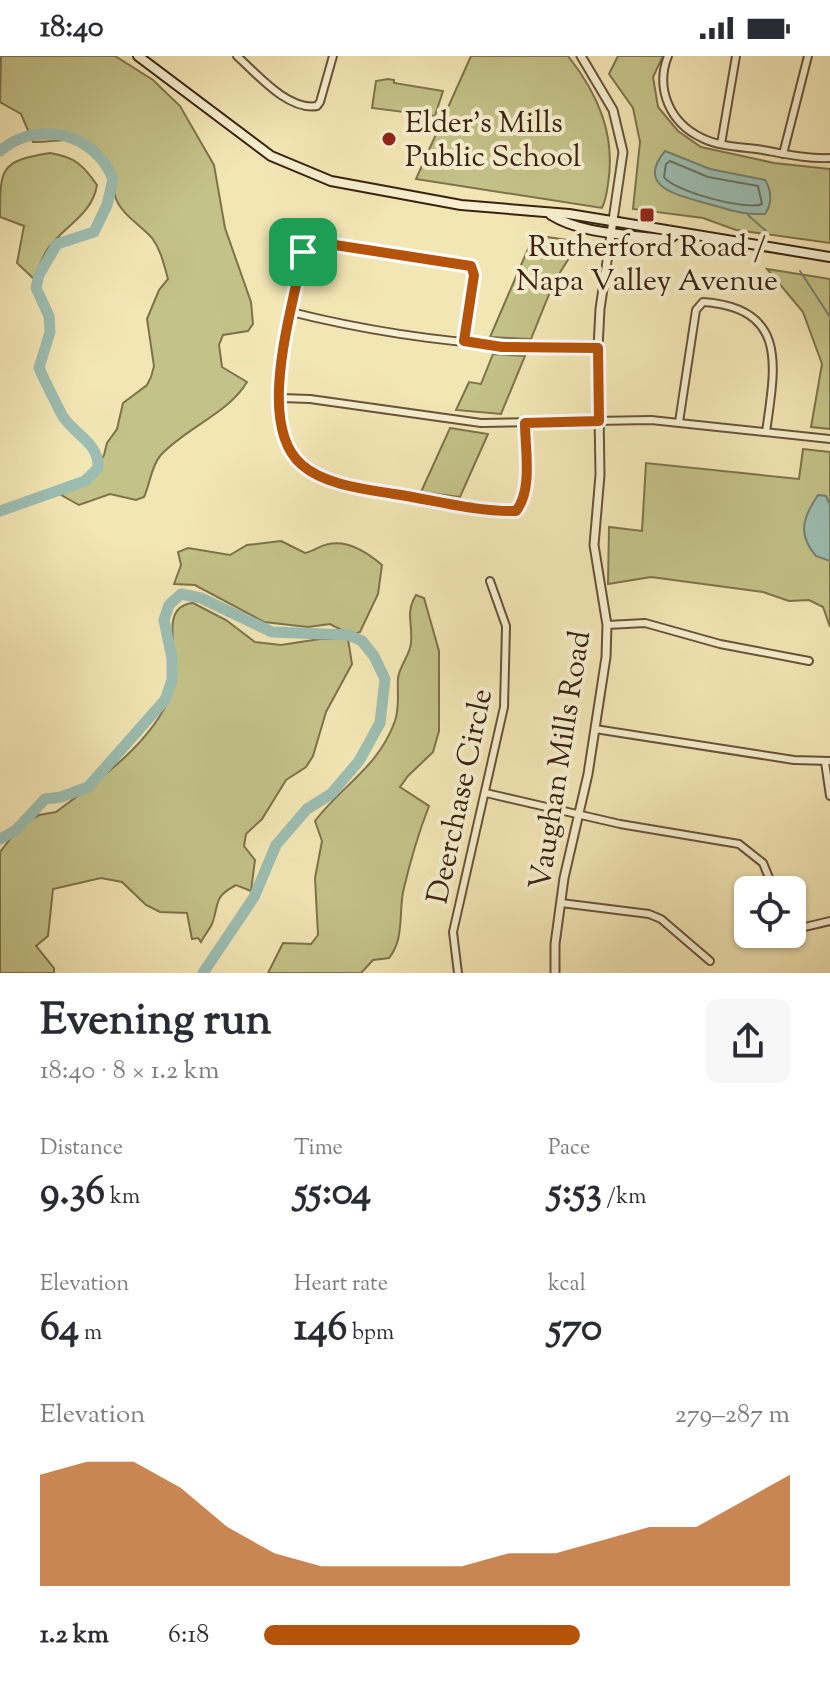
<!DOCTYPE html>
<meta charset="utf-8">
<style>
:root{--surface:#fff;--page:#f7f7f7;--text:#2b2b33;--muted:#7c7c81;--accent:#b45309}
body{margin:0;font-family:"Sorts Mill Goudy",serif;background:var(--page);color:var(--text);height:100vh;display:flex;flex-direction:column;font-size:30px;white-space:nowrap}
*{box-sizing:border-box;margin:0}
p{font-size:26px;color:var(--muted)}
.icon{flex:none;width:44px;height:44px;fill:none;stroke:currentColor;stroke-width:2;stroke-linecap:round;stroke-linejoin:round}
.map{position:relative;height:917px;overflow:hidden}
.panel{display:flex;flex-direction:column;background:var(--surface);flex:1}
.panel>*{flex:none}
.fabs{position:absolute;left:734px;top:820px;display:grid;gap:16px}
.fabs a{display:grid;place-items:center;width:72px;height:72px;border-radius:12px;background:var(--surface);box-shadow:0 2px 6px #0004;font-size:40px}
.pin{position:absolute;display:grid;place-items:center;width:68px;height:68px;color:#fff;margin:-34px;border-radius:16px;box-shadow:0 4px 12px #0006}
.round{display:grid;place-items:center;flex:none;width:84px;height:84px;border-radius:12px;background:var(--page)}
.headline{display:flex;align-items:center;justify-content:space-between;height:136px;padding:0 40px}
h1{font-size:44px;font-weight:700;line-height:60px}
.stats{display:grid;grid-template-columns:repeat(3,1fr);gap:12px;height:136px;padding:8px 40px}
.stats div{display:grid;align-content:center}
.stats b{font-size:40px;font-weight:700}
.stats small{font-size:22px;font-weight:400}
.stats p{font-size:22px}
.chart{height:224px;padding:16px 40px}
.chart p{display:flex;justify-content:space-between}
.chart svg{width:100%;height:144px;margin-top:8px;fill:var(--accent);opacity:.7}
ul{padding:0 40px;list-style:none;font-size:26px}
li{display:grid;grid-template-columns:128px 96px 1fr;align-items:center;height:60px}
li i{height:20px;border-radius:10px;background:var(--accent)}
.status{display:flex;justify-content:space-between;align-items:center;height:56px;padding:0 40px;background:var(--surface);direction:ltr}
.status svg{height:22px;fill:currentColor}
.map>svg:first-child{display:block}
.green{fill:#c3c288;stroke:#7e724c;stroke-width:2}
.water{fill:#9cbeb2;stroke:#758071;stroke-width:2}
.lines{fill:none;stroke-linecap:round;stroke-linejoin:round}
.shore{stroke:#6b7061;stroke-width:2}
.stream{stroke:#758071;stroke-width:2}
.river{stroke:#9cbeb2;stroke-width:11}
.minor-casing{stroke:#685339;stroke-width:10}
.tertiary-casing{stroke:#685339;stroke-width:11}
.secondary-casing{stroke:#3a2210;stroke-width:12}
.minor{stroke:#f7efcf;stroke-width:6}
.tertiary{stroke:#f7efcf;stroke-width:7}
.secondary{stroke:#f7efcf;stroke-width:8}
.route-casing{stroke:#fff;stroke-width:16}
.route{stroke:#b45309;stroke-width:10}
.poi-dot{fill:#8f2418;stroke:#f7efcf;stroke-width:3}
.labels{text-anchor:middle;stroke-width:8;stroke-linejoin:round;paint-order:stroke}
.poi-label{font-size:30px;fill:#3a2210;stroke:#f7efcf;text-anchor:start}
.street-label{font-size:30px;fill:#3a2210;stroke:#f7efcf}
</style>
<div class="status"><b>18:40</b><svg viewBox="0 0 49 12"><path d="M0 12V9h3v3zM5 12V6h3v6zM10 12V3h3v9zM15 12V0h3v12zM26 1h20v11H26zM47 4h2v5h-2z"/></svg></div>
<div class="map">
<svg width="830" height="917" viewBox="0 0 830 917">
<rect width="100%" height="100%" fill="#f3e6b5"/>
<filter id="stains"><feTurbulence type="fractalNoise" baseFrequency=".0025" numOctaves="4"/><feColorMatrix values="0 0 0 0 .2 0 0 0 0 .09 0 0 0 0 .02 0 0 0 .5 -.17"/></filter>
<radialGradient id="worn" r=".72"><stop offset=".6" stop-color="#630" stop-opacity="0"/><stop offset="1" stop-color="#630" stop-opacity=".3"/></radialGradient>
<g class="green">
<path d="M1,0H115L153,24L180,50L214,109L225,172L251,246L253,268L248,275L223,279L219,289L222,311L247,326C228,358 185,372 160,400C151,411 150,428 144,441L136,444L110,438L79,449L61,439L93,416L104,399L107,387L117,373L123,347L147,329L151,321L154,310L147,263L159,234L168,223C164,209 161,194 152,182C141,169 120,158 115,140C111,124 109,100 94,90C76,78 54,87 33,86L21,58L0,46Z"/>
<path d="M471,0H568C598,38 616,79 608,128C607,136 606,144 602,152L416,123Z"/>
<polygon points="618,0 663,0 653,21 658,51 678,75 701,91 774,107 830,113 830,187 736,174 703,162 633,153 640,86 633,52 609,18"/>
<polygon points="388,23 394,24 394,27 443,35 435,60 372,52 376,25"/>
<path d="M50,97C75,101 83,109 97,129C92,160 63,170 47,194C42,202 38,214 34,223L17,207L24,170L0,161C0,112 0,105 50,97Z"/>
<polygon points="534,179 567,184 570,190 576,191 554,226 531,283 490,281"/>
<polygon points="767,213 830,223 830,373 811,371 822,308 803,256"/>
<polygon points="493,298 525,300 501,358 456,354 469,326 481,328"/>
<polygon points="450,372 488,378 460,441 421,436"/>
<polygon points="803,393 830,396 830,571 823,551 809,544 789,545 763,536 651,521 608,528 609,471 642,475 646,407 799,423"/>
<path d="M281,485L305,497C314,495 321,489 329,488C348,484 368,497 382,509L378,538L360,576L351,579L330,568L308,571L264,566L195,529L174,528L181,509L178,496L188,492L230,499L247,489Z"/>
<path d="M416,539L424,542L439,595V675L433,696L408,720L400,731L429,750C418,778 410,806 403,836C399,858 404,884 389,902L373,904L361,917H268L283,887L311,888L318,879L315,822L322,785L315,765C342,729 378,712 395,665C400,650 397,637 398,622C400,609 410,599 411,587C413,568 405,557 416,539Z"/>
<path d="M193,547L226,564L255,586L281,589L320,583H348L352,608L326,656L313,700L306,711L286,724L262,763L246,778L244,790L255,804L251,835L236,829C212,842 220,847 212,868C209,874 204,880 201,886L198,882L192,883L187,857L160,856L146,849L122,826L101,822L53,833L48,880L36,890L54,912V917H0V796L22,768L39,759L56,756C100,723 159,683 175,627C181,604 156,550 193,547Z"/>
</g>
<g class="water">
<path d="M665,95L710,113L765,124C772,135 772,148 765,158C740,159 728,153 705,147C678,139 635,131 665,95Z"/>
<path d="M818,439L826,440L830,449V505L816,500C797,478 803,461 818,439Z"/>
</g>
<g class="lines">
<path class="shore" d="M670,105L708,121L758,130L762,148C747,155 673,135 664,121L666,108Z"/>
<g class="stream">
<polyline points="748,159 766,175"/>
<polyline points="800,215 830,261"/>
<polyline points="830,340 830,345"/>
</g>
<g class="river">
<path d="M0,95C37,63 95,77 113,123L107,149L94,176L57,188L39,219L36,232L49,260L50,276L39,312C46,328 54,343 62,359C73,378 100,387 98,412L85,425L0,455"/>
<polyline points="0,783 16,774 45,743 61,741 88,731 165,644 172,624 172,602 164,564 169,549 181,538 201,542 272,576 349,579 362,585 374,600 385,623 380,667 359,705 331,738 307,753 276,789 254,841 203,917"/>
</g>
<g class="minor-casing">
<g id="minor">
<path d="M237,0C257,18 288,55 317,50L320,46L333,0"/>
<path d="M668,0C655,33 670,67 702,82C720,91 743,91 763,94C785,98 807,103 830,102"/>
<polyline points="721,88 736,0"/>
<polyline points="783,98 808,0"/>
<path d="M291,256C391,281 496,293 598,292"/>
<path d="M464,285L474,219L471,210L309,185L303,196C294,251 251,373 306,412C330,429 366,434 394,438C434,444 476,456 516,455C533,434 526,393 525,367"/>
<polyline points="281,342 310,343 481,367 651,364 830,383"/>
<path d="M679,366L696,254L703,246C789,252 775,311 766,376"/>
<polyline points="607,569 645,567 720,588 809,605"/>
<polyline points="595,673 794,704 830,705"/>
<polyline points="825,706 830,740"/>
<polyline points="486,737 620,768 739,788 763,807 774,834"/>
<polyline points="561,847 649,858 661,863 710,905"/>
<polyline points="792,874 830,865"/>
<polyline points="458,917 453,876 504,651 506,570 490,525"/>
</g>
</g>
<g class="tertiary-casing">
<polyline id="tertiary" points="555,917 555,888 564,822 588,718 606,601 607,569 594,489 600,419 598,292 600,253 623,96 613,54 581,0"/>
</g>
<g class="secondary-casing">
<g id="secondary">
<polyline points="138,0 271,100 331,125 461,149 569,158 830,201"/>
<path d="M551,159C583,179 630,178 668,184L676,178"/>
</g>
</g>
<use href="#minor" class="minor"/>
<use href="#tertiary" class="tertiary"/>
<use href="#secondary" class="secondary"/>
</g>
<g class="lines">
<g class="route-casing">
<path id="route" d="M309,185L471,210L474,219L464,285L502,291L598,292L599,365L525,367C525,393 533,434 516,455C476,456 434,444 394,438C365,433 325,429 302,409C254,368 294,249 303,196Z"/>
</g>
<use href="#route" class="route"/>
</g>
<g class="poi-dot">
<circle cx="389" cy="83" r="8"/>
<rect x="639" y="151" width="16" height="16" rx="4"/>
</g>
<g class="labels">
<g class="poi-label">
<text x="405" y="76">Elder's Mills<tspan x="405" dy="34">Public School</tspan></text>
<text x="647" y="200" text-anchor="middle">Rutherford Road /<tspan x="647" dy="34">Napa Valley Avenue</tspan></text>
</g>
<g class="street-label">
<text transform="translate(559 704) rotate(-81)" y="10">Vaughan Mills Road</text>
<text transform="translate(459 740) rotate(-78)" y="10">Deerchase Circle</text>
</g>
</g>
<rect width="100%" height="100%" filter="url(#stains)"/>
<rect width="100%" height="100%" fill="url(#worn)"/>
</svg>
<div class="fabs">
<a><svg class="icon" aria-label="locate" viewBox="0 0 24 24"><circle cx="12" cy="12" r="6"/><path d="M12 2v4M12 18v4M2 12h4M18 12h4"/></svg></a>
</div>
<div class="pin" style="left:303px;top:196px;background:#1e9e55"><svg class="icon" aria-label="arrive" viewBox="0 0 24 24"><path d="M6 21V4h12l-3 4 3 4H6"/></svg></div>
</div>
<section class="panel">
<div class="headline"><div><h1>Evening run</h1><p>18:40 · 8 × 1.2 km</p></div><a class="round"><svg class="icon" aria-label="share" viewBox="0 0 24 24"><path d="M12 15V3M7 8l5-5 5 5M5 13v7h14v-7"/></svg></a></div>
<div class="stats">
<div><p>Distance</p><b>9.36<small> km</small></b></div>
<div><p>Time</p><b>55:04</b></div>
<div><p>Pace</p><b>5:53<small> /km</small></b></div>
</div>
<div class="stats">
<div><p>Elevation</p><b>64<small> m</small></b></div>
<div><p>Heart rate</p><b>146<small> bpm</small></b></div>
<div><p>kcal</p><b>570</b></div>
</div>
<div class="chart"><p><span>Elevation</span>279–287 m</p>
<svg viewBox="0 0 160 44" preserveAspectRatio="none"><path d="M0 44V10L10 6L20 6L30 14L40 26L50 34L60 38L70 38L80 38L90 38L100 34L110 34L120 30L130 26L140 26L150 18L160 10V44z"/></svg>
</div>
<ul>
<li><b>1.2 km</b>6:18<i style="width:60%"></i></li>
</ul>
</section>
